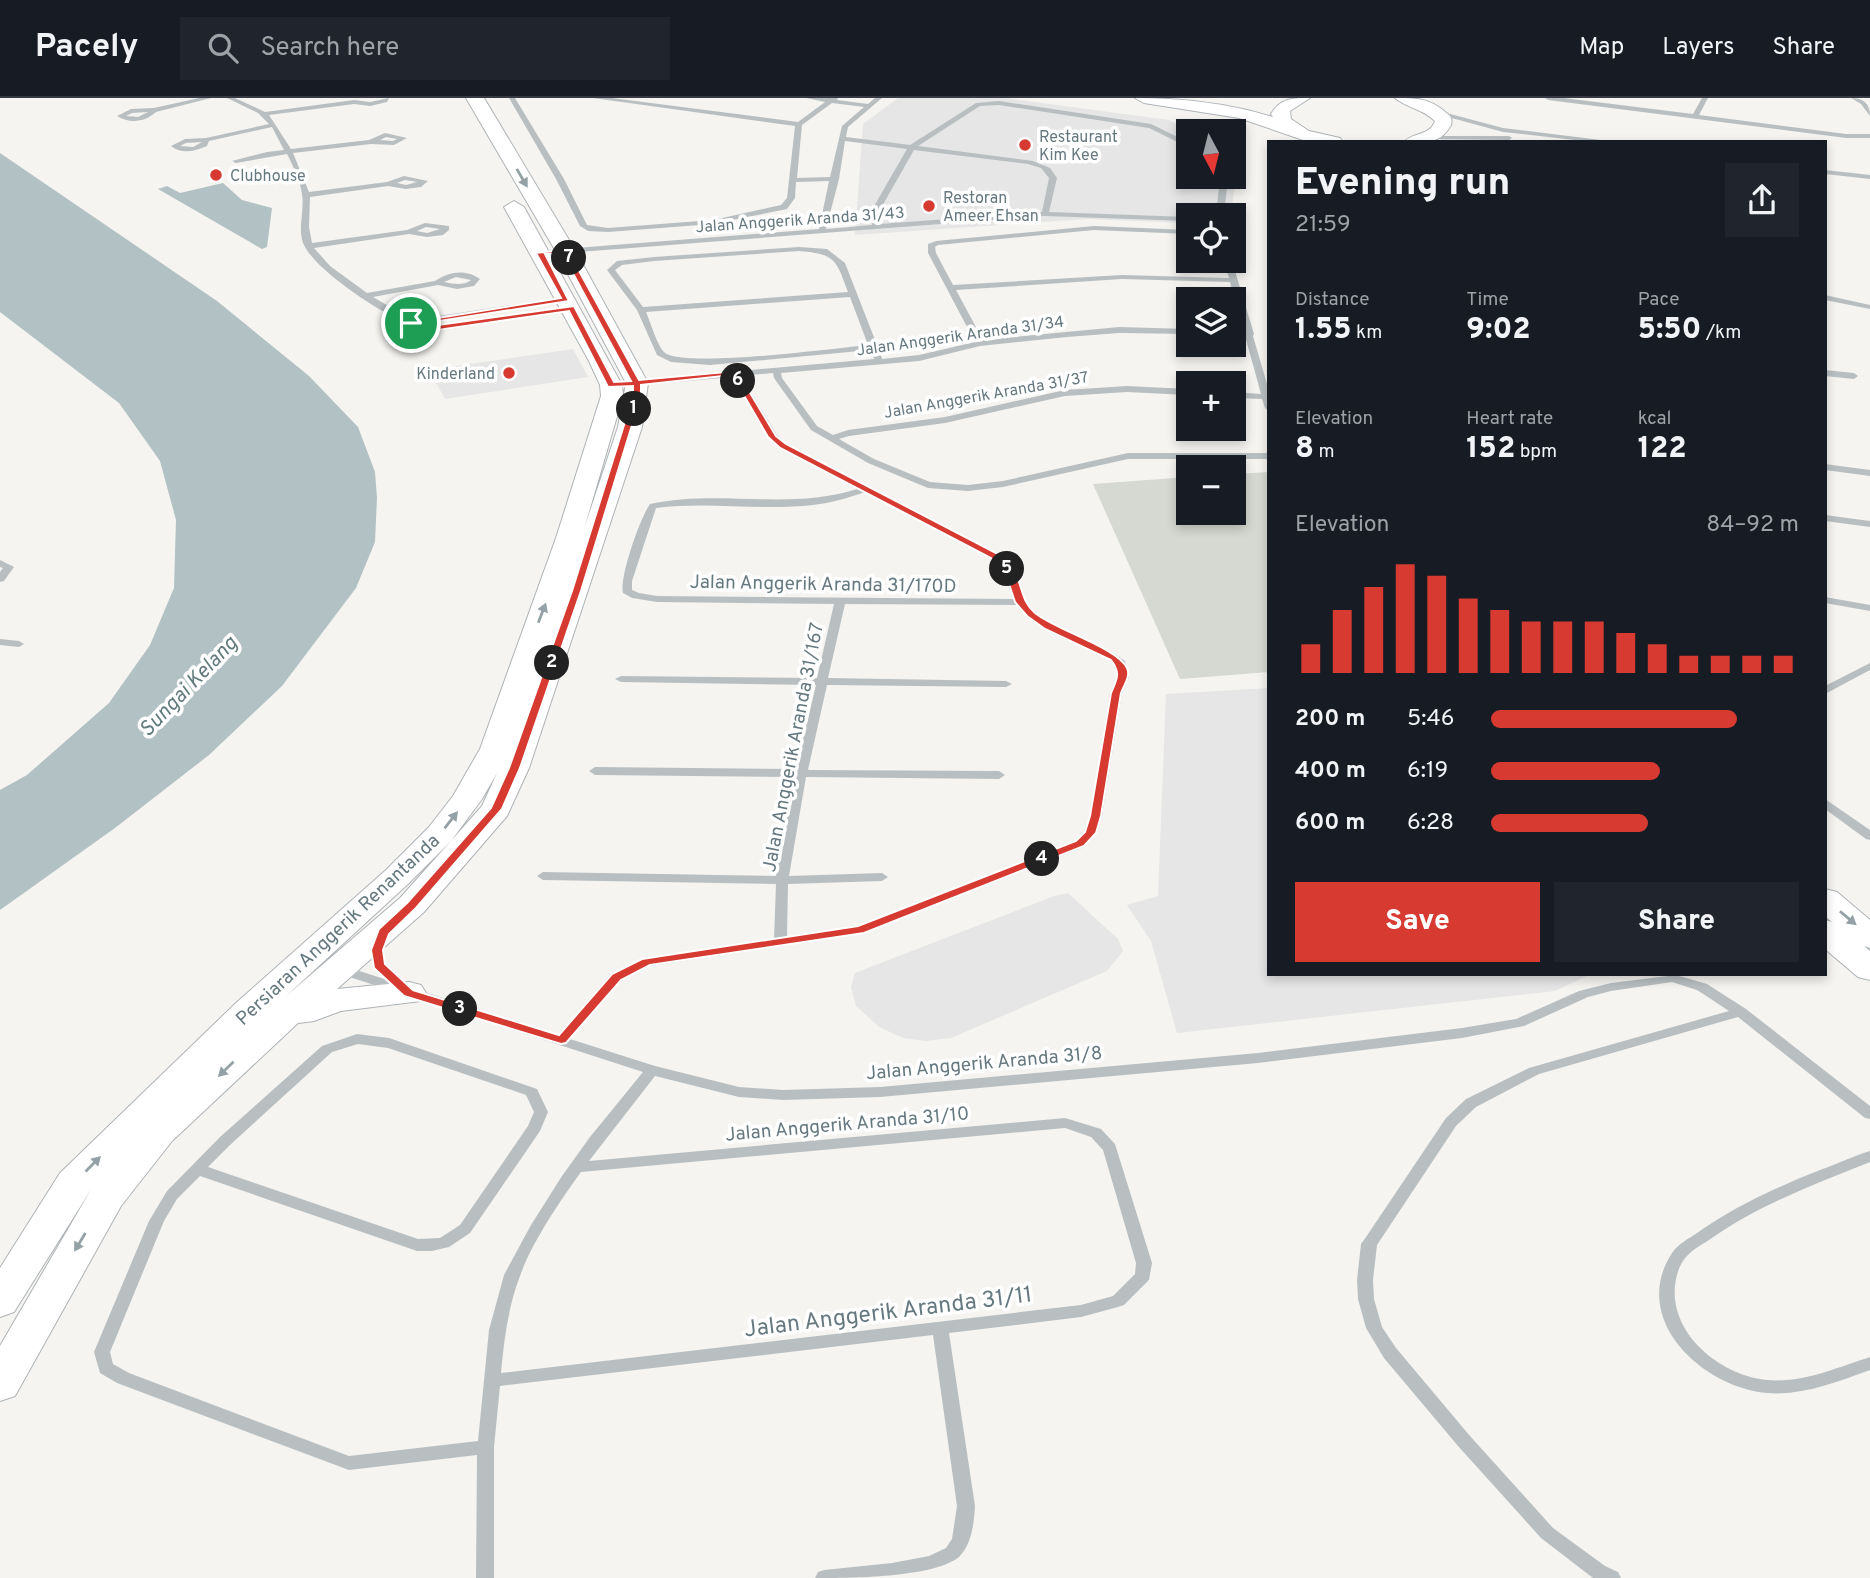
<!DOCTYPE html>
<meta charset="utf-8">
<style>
:root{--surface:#171b24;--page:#20242c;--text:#f1f3f6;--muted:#9ea1a6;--line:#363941;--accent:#d63a30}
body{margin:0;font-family:Overpass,sans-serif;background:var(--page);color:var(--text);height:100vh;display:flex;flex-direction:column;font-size:26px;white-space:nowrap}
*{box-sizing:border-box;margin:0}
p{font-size:23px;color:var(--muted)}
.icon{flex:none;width:38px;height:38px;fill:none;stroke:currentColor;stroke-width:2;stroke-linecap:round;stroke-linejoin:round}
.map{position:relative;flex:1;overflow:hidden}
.details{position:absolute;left:1267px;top:42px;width:560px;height:836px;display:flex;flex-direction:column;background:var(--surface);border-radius:0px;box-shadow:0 4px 10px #0003}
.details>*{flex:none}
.needle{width:46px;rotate:173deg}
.fabs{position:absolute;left:1176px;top:21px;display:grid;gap:14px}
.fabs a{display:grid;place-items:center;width:70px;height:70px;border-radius:0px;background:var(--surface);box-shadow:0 4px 10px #0003;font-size:35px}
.pin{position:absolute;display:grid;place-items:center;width:60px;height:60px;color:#fff;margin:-30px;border:4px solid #fff;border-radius:50%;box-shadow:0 2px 7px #0007}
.km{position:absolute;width:35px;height:35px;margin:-18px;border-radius:50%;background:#222;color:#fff;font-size:19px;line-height:35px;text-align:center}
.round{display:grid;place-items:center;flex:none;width:74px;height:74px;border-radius:0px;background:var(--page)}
.overview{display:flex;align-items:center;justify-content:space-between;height:119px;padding:0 28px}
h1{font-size:38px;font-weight:800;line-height:52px}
.metrics{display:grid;grid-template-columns:repeat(3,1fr);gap:10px;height:119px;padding:7px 28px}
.metrics div{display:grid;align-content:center}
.metrics b{font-size:30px;font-weight:800}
.metrics small{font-size:19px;font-weight:400}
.metrics p{font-size:19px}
.chart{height:196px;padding:14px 28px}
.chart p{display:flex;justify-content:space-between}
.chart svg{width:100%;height:126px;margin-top:7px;stroke:var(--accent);stroke-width:6}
.action{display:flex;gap:14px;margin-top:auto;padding:14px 28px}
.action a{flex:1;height:80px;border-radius:0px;background:var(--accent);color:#fff;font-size:28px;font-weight:800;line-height:80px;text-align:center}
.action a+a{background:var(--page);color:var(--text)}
ul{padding:0 28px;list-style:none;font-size:23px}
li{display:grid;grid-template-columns:112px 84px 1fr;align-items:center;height:52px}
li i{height:18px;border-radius:9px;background:var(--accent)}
header{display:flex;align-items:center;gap:42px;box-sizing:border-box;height:98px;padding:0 35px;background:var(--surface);border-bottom:2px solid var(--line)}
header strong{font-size:33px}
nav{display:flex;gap:38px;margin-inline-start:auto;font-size:24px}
.search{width:490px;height:63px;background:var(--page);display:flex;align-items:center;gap:18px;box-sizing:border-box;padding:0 24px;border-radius:0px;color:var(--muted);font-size:26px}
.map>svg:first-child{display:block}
.built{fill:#e5e6e5}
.green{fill:#d5d9d1}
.water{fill:#b2c1c3}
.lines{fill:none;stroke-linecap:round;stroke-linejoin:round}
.major-casing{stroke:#adb3b6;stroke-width:2}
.minor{fill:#b9bfc1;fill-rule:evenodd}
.major{fill:#fff;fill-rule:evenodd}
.oneway{fill:#94a1a6}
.route{fill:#d63a30;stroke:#fff;stroke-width:2;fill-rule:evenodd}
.poi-dot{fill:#d63a30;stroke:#fff;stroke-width:2.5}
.labels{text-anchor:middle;stroke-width:7;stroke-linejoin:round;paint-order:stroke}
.far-poi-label{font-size:16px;fill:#667980;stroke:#fff;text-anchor:start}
.far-street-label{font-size:16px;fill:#667980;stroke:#fff}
.street-label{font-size:19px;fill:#667980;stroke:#fff}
.water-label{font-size:21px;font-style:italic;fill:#627b7d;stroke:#fff}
.near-street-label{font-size:23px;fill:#667980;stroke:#fff}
</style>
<header>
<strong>Pacely</strong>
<div class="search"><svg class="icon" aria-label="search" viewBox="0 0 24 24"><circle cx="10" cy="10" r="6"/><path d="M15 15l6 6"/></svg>Search here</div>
<nav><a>Map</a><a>Layers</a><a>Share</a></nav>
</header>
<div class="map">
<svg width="1870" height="1480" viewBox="0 0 1870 1480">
<rect width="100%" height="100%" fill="#f5f4f1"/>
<g class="built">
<polygon points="898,0 1005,0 1169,22 1193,33 1188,33 1188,79 1234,79 1234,52 1239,55 1231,117 1188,117 1188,125 1086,121 855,137 863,26"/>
<polygon points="573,251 588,279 445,301 429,272"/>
<polygon points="1269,590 1269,877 1589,877 1555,893 1177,935 1151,843 1127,807 1158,798 1166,596"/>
<polygon points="1068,795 1118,841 1123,853 1107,873 951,940 926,943 903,940 879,929 856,908 851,889 855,875 1054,798"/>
</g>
<polygon class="green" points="1269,374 1269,574 1180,581 1093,386 1188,379 1188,415 1234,415 1234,376"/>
<g class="water">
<polygon points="0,55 217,203 309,278 358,329 375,374 377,400 375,444 356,490 282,588 209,657 115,730 0,812 0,692 27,677 109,605 150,547 174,490 176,422 160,363 119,305 0,214"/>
<polygon points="223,85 242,102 272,110 267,149 262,151 158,91 167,88 180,95"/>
</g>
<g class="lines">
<g class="major-casing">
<g id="major">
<path d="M466,0H484L575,152L648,285L642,329L529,670L507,718L424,814L337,891L409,884L421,887L426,895L421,903L341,913L314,923L298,925L172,1043L121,1108L15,1298L0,1303V1248L92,1090L14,1214L0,1219V1170L60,1075L236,905L386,772L429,729L453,698L480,651L556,440L601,298L600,287L589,263L504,109L514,103L524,109L622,287L623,298L584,431L618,329L626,285L555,152ZM497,675L482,708L451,743L482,701ZM451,743L400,800L285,899L408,786Z"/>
<path d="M1135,0C1182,0 1228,5 1273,19L1271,16C1280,0 1293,0 1310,0L1290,13L1291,21L1309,33L1340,40L1343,44H1309L1239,20L1144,5Z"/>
<path d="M1395,0C1415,0 1429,0 1444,13C1450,18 1453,19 1451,27C1440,47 1425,44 1404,44C1413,34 1430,38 1435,23C1421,10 1407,10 1395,0Z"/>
<polygon points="1825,791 1837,794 1870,822 1870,850 1864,848 1870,853 1870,882 1858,879 1825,851 1825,822 1832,824 1825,818"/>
</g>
</g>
<g class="minor">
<path d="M199,0H211L156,14C145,24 130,26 117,18L131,11L154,10ZM148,14L138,19L126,18L132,15Z"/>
<path d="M227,0H235L265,14L354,2L370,4L389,0L387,4L370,8L354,6L269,17L291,51L369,42L385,35L407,40L394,47L371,46L293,55L309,94L387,84L404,78L428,83L421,89L406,91L388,88L310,99L309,129L312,145L407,132L425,125L449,128V132L443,137L427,139L409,136L314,150L330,168L367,195L435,183C449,173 467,171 480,181L474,188L457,191L438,187L373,199L412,222L566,199L570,201L566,203L421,226L438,227L571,208L575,210L571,212L438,233C431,232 424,232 417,230C387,220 319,175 305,149C296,134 305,113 302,96C300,82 293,68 287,56L236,65L232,63L267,54L284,52L272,29L209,43L207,48C195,53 182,57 171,48L185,41L206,40L269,26L258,15ZM386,39L397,41L393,43L380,42ZM202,44L193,49L180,48L186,45ZM405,82L417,84L406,87L397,85ZM426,129L440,131L427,135L417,133ZM456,179L471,182C463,188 453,186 444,184Z"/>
<path d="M509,0H515L564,81L587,127L608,130L713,122L781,107L787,100L795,28L593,0H612L798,24L825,4L806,0H838L837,2L868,6L875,0H882L848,29L846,39L910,47L976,5L999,3L1151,26L1188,44V49L1149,30L999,7L980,8L918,48L1033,63L1050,70L1057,80L1049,114L1188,119V123L1045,118L540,157H537V153L819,131L829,83L796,84L795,100L787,111L713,126L608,134L588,133L580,128L556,81ZM832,5L864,9L842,28L830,79L797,80L802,27ZM845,43L907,51L873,110L872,127L826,131L839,81ZM914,52L1028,66L1041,70L1049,80L1042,114L880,126L881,110Z"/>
<polygon points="1545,0 1564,0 1693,16 1702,0 1708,0 1699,17 1846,36 1870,36 1870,40 1846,40 1548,2"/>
<path d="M1851,0C1863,0 1870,5 1870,18L1861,6Z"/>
<polygon points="1439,13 1503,30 1617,44 1592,44 1503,34 1437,16 1437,14"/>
<polygon points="1426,38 1509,38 1512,40 1509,42 1424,41 1424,39"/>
<polygon points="1825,72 1870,77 1870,81 1825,76"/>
<polygon points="1220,79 1228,79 1224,117 1216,117"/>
<path d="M1094,128L1188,132V136L1094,132L938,147L935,149L936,155L953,187L1122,177L1229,180L1224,163H1232L1254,236L1253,238L1269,293V313L1265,310L1262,301L1234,300V294L1261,296L1245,238L1234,237V233H1243L1230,184L1122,181L956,192L983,242L1119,229L1188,231V236L1119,235L1067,239L980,248L919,263L781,275L782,280L817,328L833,337L848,332L945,319L1065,292L1127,288L1188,291V297L1127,294L1065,298L945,325L849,338L839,341L874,361L930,384L968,387L1003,383L1128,355H1269V361H1128L1003,389L968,393L928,390L868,365L811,332L774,280L773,275L741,278L777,337L786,346L998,456C1015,473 1018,500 1037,516C1062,537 1098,543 1125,563L1129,579L1122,595L1102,718L1096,735L1084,749L865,835L650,868L621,882L570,941L655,968L739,989L783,992L880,989L1258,955L1462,930L1516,921L1579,893L1611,885L1676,877L1707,886L1746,911L1870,1008V1021L1865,1020L1738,919L1539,976L1476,1009L1456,1028L1377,1147L1373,1182L1374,1201L1382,1229L1396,1250L1470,1338L1553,1430L1605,1468L1618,1474L1621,1480H1593L1541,1440L1458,1348L1384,1260L1366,1230L1358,1201L1357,1182L1361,1146L1364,1142L1446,1020L1466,1001L1529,970L1729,913L1697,892L1672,884L1611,893L1588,899L1524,928L1462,940L1258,965L880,999L783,1002L739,999L655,978L589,1063L1065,1020L1101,1031L1115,1046L1152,1165L1149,1182L1124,1207L1118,1209L1081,1219L949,1235L975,1408C974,1425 972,1446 959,1459C932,1480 851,1480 815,1480L818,1474L824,1472L892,1465L929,1458L946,1450L952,1441L957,1408L933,1237L500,1288L494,1349V1480H476L477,1357L349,1372L117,1285L100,1275L94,1254L149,1123L167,1093L220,1039L322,948L357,936L389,940L537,991L548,1014L540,1033L470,1135L449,1149L432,1153H417L200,1078L177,1101L164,1123L110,1254L113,1266L129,1275L349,1358L478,1343L489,1232L504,1177L531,1127L562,1078L590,1039L643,974L334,874L332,871L339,867L344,868L558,937L611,876L642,861L774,841L776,786L543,782L537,778L543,774L776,778L795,679L595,677L589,673L595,669L796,671L816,587L621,584L615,581L621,578L817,580L834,506L657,504L632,500L623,495C619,480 640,420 650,406C719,391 788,413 857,391L780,350L768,339L733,279L611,290L607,287L611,284L730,274L734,271L738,273L874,261L870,252L710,267L671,264L657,257L637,212L607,172L617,163L654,159L799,149L827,151L845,165L877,247L879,249L882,261L919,257L975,244L928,155V146L936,143ZM799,153C835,156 836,161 848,194L643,209L615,172L622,167L654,163ZM850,199L868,247C837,250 681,271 664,254C657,247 650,223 646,214ZM865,394L990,460L1001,472L1014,501L657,498L639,495L632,492V483L656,410C708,403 761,413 813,407C831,405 848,400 865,394ZM845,506L1018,507C1040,539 1085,545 1116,566L1117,579L1110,595L1090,718L1084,734L1076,743L858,828L787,839L788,786L882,783L888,779L882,775L789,778L806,679L999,681L1005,677L999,673L808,672L827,587L1006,589L1012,586L1006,583L828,580ZM358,946L388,950L526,997L534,1014L528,1028L460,1127L440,1140L418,1141L208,1069L230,1047L332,954ZM1065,1030L1091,1039L1103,1052L1136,1165L1135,1176L1113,1198L1081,1207L501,1275C504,1242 508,1209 520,1178C532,1144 560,1103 581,1074Z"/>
<polygon points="1825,197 1870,207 1870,211 1825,202"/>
<polygon points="1825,272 1854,275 1858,278 1854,281 1825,278"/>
<polygon points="1825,366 1870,372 1870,378 1825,372"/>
<polygon points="1825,417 1870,423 1870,429 1825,423"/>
<polygon points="0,462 14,469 4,483 0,484 0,474 3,470 0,469"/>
<polygon points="1825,499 1870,507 1870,513 1825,505"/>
<polygon points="0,541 19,543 24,546 19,549 0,547"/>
<polygon points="1870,565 1870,572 1825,596 1825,588"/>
<polygon points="1825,701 1870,732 1870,742 1866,741 1825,711"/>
<path d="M1870,1053V1064C1816,1086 1760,1106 1712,1140C1703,1146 1693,1151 1686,1159C1679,1167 1676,1178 1675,1188C1670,1237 1722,1278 1767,1282C1803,1285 1836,1270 1870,1259V1272C1837,1284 1802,1298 1767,1295C1702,1289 1629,1221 1672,1155C1678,1146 1688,1141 1697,1135C1735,1108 1777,1089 1820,1072C1837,1066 1853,1058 1870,1053Z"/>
</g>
<use href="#major" class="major"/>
</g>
<defs><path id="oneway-solid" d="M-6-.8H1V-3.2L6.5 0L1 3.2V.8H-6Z" transform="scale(1.75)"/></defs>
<g class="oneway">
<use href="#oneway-solid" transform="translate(522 80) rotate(60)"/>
<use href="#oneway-solid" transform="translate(542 515) rotate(-69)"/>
<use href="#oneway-solid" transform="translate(451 722) rotate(-52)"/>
<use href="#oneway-solid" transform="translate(1848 820) rotate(40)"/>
<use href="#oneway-solid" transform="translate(226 971) rotate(136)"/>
<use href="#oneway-solid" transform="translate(93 1066) rotate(-45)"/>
<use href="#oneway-solid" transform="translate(80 1144) rotate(121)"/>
</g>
<path class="route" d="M567,151L639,282L737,273L776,338L786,346L998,456C1004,463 1012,469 1016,477C1023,491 1022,504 1035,515C1056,532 1118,550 1127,570C1131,578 1124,587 1121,595L1101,718L1096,735L1084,748L864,835L650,867L621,882L566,945L561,946L404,898L374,870L371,852L379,831L408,804L491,710L509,670L572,493L633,298V288L608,289L569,213L438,232H422L407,225L561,200L536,155ZM562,155L631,283L614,284L574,208L438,227L420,226L569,203L545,156ZM732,277L768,339L780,350L991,460L1006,477L1015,504L1027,518L1045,531L1111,562C1121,575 1117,581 1111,595L1090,718L1085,734L1076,743L858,828L642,861L612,876L559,937L413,892L385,866L383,852L389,836L416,810L502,711L520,670L581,493L641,298V287Z"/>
<g class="poi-dot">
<circle cx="1025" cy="47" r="7"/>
<circle cx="216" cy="77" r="7"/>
<circle cx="929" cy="108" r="7"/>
<circle cx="509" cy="275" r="7"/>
</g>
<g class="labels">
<g class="far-poi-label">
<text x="1039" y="44">Restaurant<tspan x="1039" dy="18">Kim Kee</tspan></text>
<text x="230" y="83">Clubhouse</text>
<text x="943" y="105">Restoran<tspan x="943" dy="18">Ameer Ehsan</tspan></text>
<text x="495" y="281" text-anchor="end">Kinderland</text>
</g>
<g class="far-street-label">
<text transform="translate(800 121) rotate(-4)" y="6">Jalan Anggerik Aranda 31/43</text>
<text transform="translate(960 237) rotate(-8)" y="6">Jalan Anggerik Aranda 31/34</text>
<text transform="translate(986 296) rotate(-10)" y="6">Jalan Anggerik Aranda 31/37</text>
</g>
<g class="street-label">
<text transform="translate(823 485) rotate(1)" y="7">Jalan Anggerik Aranda 31/170D</text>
<text transform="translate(792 649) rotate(-79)" y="7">Jalan Anggerik Aranda 31/167</text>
<text transform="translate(337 831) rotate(-43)" y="7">Persiaran Anggerik Renantanda</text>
<text transform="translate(984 964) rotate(-5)" y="7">Jalan Anggerik Aranda 31/8</text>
<text transform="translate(847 1025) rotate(-5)" y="7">Jalan Anggerik Aranda 31/10</text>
</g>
<g class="water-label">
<text transform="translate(188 588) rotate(-46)" y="7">Sungai Kelang</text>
</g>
<g class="near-street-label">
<text transform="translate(888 1213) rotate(-7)" y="8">Jalan Anggerik Aranda 31/11</text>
</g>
</g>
</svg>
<div class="fabs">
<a><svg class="needle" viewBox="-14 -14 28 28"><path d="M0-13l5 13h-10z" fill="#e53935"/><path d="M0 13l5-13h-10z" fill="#9ea1a6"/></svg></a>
<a><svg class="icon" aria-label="locate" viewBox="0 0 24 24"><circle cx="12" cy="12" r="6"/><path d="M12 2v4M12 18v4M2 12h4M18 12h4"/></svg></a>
<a><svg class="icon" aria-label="layers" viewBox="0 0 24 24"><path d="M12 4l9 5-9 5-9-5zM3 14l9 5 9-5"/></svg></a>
<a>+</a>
<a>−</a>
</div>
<div class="pin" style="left:411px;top:225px;background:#1e9e55"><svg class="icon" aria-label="arrive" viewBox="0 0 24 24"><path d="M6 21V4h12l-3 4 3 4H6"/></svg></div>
<b class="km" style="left:634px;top:311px">1</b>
<b class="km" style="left:552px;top:565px">2</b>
<b class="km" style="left:460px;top:911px">3</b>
<b class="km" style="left:1042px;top:761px">4</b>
<b class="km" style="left:1007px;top:471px">5</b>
<b class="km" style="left:738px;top:283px">6</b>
<b class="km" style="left:569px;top:160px">7</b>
<section class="details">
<div class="overview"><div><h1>Evening run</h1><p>21:59</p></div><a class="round"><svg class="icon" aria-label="share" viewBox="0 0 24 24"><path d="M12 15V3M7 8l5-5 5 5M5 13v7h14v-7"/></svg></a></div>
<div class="metrics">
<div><p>Distance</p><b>1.55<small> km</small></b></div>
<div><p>Time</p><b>9:02</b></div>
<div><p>Pace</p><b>5:50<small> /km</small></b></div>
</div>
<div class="metrics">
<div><p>Elevation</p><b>8<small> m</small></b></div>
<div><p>Heart rate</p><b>152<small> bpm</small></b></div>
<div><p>kcal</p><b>122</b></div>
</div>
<div class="chart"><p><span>Elevation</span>84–92 m</p>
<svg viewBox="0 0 160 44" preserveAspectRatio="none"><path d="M5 44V34M15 44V22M25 44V14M35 44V6M45 44V10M55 44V18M65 44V22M75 44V26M85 44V26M95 44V26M105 44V30M115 44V34M125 44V38M135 44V38M145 44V38M155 44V38"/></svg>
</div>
<ul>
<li><b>200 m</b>5:46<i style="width:80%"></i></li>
<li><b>400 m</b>6:19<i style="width:55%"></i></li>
<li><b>600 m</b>6:28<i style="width:51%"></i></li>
</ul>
<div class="action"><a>Save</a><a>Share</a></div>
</section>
</div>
